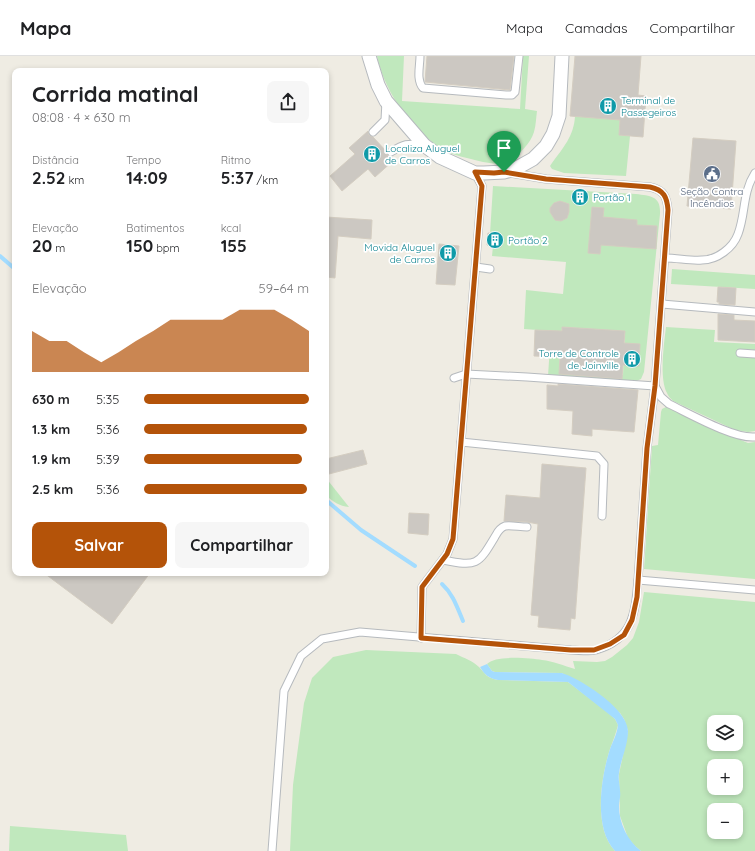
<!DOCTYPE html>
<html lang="pt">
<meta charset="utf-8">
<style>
:root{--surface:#fff;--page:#f6f6f6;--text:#202124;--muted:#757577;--line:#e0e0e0;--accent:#b45309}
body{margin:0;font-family:Quicksand,sans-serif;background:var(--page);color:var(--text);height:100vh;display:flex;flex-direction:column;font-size:15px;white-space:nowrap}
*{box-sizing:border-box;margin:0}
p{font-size:13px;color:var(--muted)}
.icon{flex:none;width:22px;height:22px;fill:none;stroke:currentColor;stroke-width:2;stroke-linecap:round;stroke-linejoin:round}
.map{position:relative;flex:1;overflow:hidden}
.sheet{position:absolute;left:12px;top:12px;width:317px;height:508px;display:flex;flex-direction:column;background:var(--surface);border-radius:8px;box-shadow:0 2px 6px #0003}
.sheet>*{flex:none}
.controls{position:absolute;left:707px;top:659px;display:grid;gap:8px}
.controls a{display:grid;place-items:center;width:36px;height:36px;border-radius:8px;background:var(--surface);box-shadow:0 2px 6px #0003;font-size:20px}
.pin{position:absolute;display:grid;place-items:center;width:34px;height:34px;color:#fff;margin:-41px -17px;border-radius:50% 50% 50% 0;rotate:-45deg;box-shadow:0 0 4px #0007}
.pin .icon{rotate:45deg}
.round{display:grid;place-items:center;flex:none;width:42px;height:42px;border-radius:8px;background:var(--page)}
.headline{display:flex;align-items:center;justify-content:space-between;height:68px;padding:0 20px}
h1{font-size:22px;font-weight:700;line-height:30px}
.figures{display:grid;grid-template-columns:repeat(3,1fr);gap:6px;height:68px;padding:4px 20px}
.figures div{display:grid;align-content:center}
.figures b{font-size:17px;font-weight:700}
.figures small{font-size:11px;font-weight:400}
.figures p{font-size:11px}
.chart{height:112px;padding:8px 20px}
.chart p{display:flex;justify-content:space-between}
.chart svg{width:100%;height:72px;margin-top:4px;fill:var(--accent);opacity:.7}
.button{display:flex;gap:8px;margin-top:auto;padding:8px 20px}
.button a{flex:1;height:46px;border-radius:8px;background:var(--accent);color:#fff;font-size:16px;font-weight:700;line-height:46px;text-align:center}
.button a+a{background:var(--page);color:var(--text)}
ul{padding:0 20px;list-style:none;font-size:13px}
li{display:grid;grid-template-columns:64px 48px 1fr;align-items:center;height:30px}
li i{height:10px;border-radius:5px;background:var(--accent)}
header{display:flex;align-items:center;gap:24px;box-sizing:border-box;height:56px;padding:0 20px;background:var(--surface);border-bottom:1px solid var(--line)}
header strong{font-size:19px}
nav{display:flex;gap:22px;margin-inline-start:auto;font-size:14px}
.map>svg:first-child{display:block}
.green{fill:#c0e8bd;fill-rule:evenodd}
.water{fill:#a3dcff}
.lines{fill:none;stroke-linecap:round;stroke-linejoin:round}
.stream{stroke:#a3dcff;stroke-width:4}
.building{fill:#ccc8c2;stroke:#d4cdc1}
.lane-casing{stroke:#b6babe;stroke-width:9}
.street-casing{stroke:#b6babe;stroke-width:15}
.lane{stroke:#fff;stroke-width:7}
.street{stroke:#fff;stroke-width:13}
.route-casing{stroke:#fff;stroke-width:8}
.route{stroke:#b45309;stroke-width:5}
.labels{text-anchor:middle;stroke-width:3.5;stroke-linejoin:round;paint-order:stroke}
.culture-label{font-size:10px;fill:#0d838f;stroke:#fff;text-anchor:start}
.service-label{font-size:10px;fill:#4e5e75;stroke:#fff}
</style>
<header>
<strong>Mapa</strong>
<nav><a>Mapa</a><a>Camadas</a><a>Compartilhar</a></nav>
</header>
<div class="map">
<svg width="755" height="795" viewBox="0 0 755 795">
<rect width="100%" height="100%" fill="#efece3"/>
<g class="green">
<path d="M377,0H404L402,45L520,53L523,0H529L525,53L537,55C536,62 536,69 534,76C530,89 515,104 502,107C492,109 480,105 471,103C457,100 444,96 432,86C406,65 384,33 377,0Z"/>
<path d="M575,60L620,64L619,79L630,80L626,120L564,117L552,113L550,110L552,107C563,92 574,80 575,60Z"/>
<path d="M493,130L636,138C651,140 661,140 660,158L644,316L641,323L634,326L548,320L551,275L524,273L526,234L563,238L566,206L492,200L493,190L502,179L490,178ZM562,271L625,275L623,319L559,314Z"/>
<polygon points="672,213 755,219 755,233 671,228"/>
<path d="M666,271L715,274L714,286L755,288V375L748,376L735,374L673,345C671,343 668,340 667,337C659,323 664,287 666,271Z"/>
<polygon points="666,351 736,382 748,387 755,386 755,523 644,513 652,390 658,389 661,356 662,353"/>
<path d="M326,422L349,451C339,450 333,446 326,439Z"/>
<path d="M644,536L755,546V795H641L635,790L628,782L620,760L619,718L628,675L624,663L620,657L562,617L495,616L492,615L487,608C495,599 529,602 542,604C553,605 564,610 575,613L573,605L597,606L605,605L612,601L627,589L633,582L639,566ZM714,666H736V688H714ZM714,710H736V732H714ZM714,754H736V776H714Z"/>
<path d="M366,594L456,598C464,602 473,605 479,611C487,619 485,621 498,624L568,626L605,654L615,663L618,669C616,677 613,685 610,693C601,721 593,772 615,795H290L293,729L304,647L312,622L333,601Z"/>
<polygon points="10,770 126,779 128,795 9,795"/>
</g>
<path class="water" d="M487,608L492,615L495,616L562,617C581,623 628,653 628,675C628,689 621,703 619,717C618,724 620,729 620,735C621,740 619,745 619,750C619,768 628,785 641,795H615C593,772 601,721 610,693C613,685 617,678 618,669L615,663L568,626L498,624C488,622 485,619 480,611Z"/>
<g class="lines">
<g class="stream">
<polyline points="0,200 15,213"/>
<polyline points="326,444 361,474 415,510"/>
<path d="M442,528C453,538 457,551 463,565"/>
</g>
</g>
<g class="building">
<polygon points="427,0 514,0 510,34 425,26"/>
<polygon points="575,0 641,0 638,39 646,40 643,81 619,79 620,64 570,60"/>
<polygon points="368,75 369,79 373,81 386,95 387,99 394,104 375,121 368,113 342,135 330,120 355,98 349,92"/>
<polygon points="693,82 736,85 731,153 687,150"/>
<polygon points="560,145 569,148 569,156 567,162 561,165 555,164 550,156 550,152 554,147"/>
<polygon points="592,151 604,152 603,161 637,164 637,169 657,170 656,193 601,189 600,198 588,197"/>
<polygon points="326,161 372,164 371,183 338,180 335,222 326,221"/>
<polygon points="488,177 502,179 501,191 487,189"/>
<polygon points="439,188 459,190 455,229 436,228"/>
<polygon points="718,231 736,232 735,249 719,248 719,246 717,246"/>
<polygon points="718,258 734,259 734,264 755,265 755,286 718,284"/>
<polygon points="562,271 625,275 624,287 640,288 639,310 623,309 622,323 559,318 560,301 534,300 535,274 562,275"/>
<polygon points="558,328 638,334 634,376 592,373 592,380 572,378 573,355 547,353 547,329 558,330"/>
<polygon points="363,394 367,408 329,418 326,403"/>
<polygon points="542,408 586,412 575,563 571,562 570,574 538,571 539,560 531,559 538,468 527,466 504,465 506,439 540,442"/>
<polygon points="409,457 429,458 428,479 408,477"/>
<polygon points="44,517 150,517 112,568"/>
</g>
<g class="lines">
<g class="lane-casing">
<g id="lane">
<path d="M420,0C420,10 416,24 423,32L506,39H512L515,36L519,0"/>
<polyline points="373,76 385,64 386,45"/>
<path d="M391,96C404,88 407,87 424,89"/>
<path d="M665,202C678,202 690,205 702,204C717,204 733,192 738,178C746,157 742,137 755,117"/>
<polyline points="476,211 490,213"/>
<polyline points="662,248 755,256"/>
<polyline points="740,297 755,298"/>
<polyline points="454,322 466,318 527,321 655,330"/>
<path d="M655,330L661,341L669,348C690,358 734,383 755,381"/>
<polyline points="461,386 597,400 604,408 602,460"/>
<path d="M443,504C478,511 478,509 496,479C498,475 500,472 505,470C511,469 520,471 527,471"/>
<polyline points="638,524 755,534"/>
<polyline points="421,582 422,531 447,498 453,483 482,130 475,117"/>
<path d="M272,795L284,635L301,600L322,583L360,576L571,594C579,594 588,596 596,594C633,583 635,558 638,524L647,392L655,330L668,154C667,141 664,134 650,131L546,123L510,117"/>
</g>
</g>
<g class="street-casing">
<polyline id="street" points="369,0 378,29 386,45 424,89 440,101 475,117 484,117 504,116 515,113 533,103 546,90 553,78 559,60 562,0"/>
</g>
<use href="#lane" class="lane"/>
<use href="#street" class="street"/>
</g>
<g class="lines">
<g class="route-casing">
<path id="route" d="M475,116L494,117L504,116L546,123L650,131C664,134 667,141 668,154L655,330L647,392L637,541L632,564L624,579L610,588L594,594H571L421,582L422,531L447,498L453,483L482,130Z"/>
</g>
<use href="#route" class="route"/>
</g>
<defs>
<g id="building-disc" transform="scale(0.9)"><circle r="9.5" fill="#0f9aa8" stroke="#fff"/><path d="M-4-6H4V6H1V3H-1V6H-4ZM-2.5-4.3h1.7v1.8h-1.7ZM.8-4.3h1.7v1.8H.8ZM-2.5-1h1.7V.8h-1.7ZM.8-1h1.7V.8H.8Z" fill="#fff"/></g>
<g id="civic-disc" transform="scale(0.9)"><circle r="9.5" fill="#5c6f8a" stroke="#fff"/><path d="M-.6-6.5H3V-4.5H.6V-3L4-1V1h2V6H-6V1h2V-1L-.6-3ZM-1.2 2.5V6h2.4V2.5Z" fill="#fff"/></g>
</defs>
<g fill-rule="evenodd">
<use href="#building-disc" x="608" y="50"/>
<use href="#building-disc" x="372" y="98"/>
<use href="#civic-disc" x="712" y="118"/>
<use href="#building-disc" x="580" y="141"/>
<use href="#building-disc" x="495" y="184"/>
<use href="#building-disc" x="448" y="197"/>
<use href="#building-disc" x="632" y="303"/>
</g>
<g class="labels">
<g class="culture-label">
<text x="621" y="48">Terminal de<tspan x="621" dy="12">Passegeiros</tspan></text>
<text x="385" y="96">Localiza Aluguel<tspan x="385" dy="12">de Carros</tspan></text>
<text x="593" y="145">Portão 1</text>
<text x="508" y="188">Portão 2</text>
<text x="435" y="195" text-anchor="end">Movida Aluguel<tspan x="435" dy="12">de Carros</tspan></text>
<text x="619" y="301" text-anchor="end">Torre de Controle<tspan x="619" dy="12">de Joinville</tspan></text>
</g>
<g class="service-label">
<text x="712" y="139">Seção Contra<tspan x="712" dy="12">Incêndios</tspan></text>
</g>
</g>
</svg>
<div class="controls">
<a><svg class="icon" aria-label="layers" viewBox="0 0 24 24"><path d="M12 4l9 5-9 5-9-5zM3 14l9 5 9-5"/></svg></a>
<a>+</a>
<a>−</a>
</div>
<div class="pin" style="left:504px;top:116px;background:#1e9e55"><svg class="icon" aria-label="arrive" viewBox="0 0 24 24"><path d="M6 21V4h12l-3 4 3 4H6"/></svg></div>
<section class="sheet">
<div class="headline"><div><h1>Corrida matinal</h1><p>08:08 · 4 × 630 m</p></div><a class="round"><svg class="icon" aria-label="share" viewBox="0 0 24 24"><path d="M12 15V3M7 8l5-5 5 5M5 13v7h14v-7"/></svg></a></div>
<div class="figures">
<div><p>Distância</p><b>2.52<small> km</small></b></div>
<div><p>Tempo</p><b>14:09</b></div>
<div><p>Ritmo</p><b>5:37<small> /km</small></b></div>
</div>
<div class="figures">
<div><p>Elevação</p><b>20<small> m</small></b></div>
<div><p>Batimentos</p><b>150<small> bpm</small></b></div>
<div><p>kcal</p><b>155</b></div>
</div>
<div class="chart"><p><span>Elevação</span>59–64 m</p>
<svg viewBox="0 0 160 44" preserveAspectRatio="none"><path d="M0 44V19L10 25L20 25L30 32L40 38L50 32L60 25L70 19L80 12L90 12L100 12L110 12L120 6L130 6L140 6L150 12L160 19V44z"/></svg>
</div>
<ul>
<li><b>630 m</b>5:35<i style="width:100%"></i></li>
<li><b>1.3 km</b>5:36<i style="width:99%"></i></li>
<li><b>1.9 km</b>5:39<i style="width:96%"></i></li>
<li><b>2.5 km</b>5:36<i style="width:99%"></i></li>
</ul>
<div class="button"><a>Salvar</a><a>Compartilhar</a></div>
</section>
</div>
